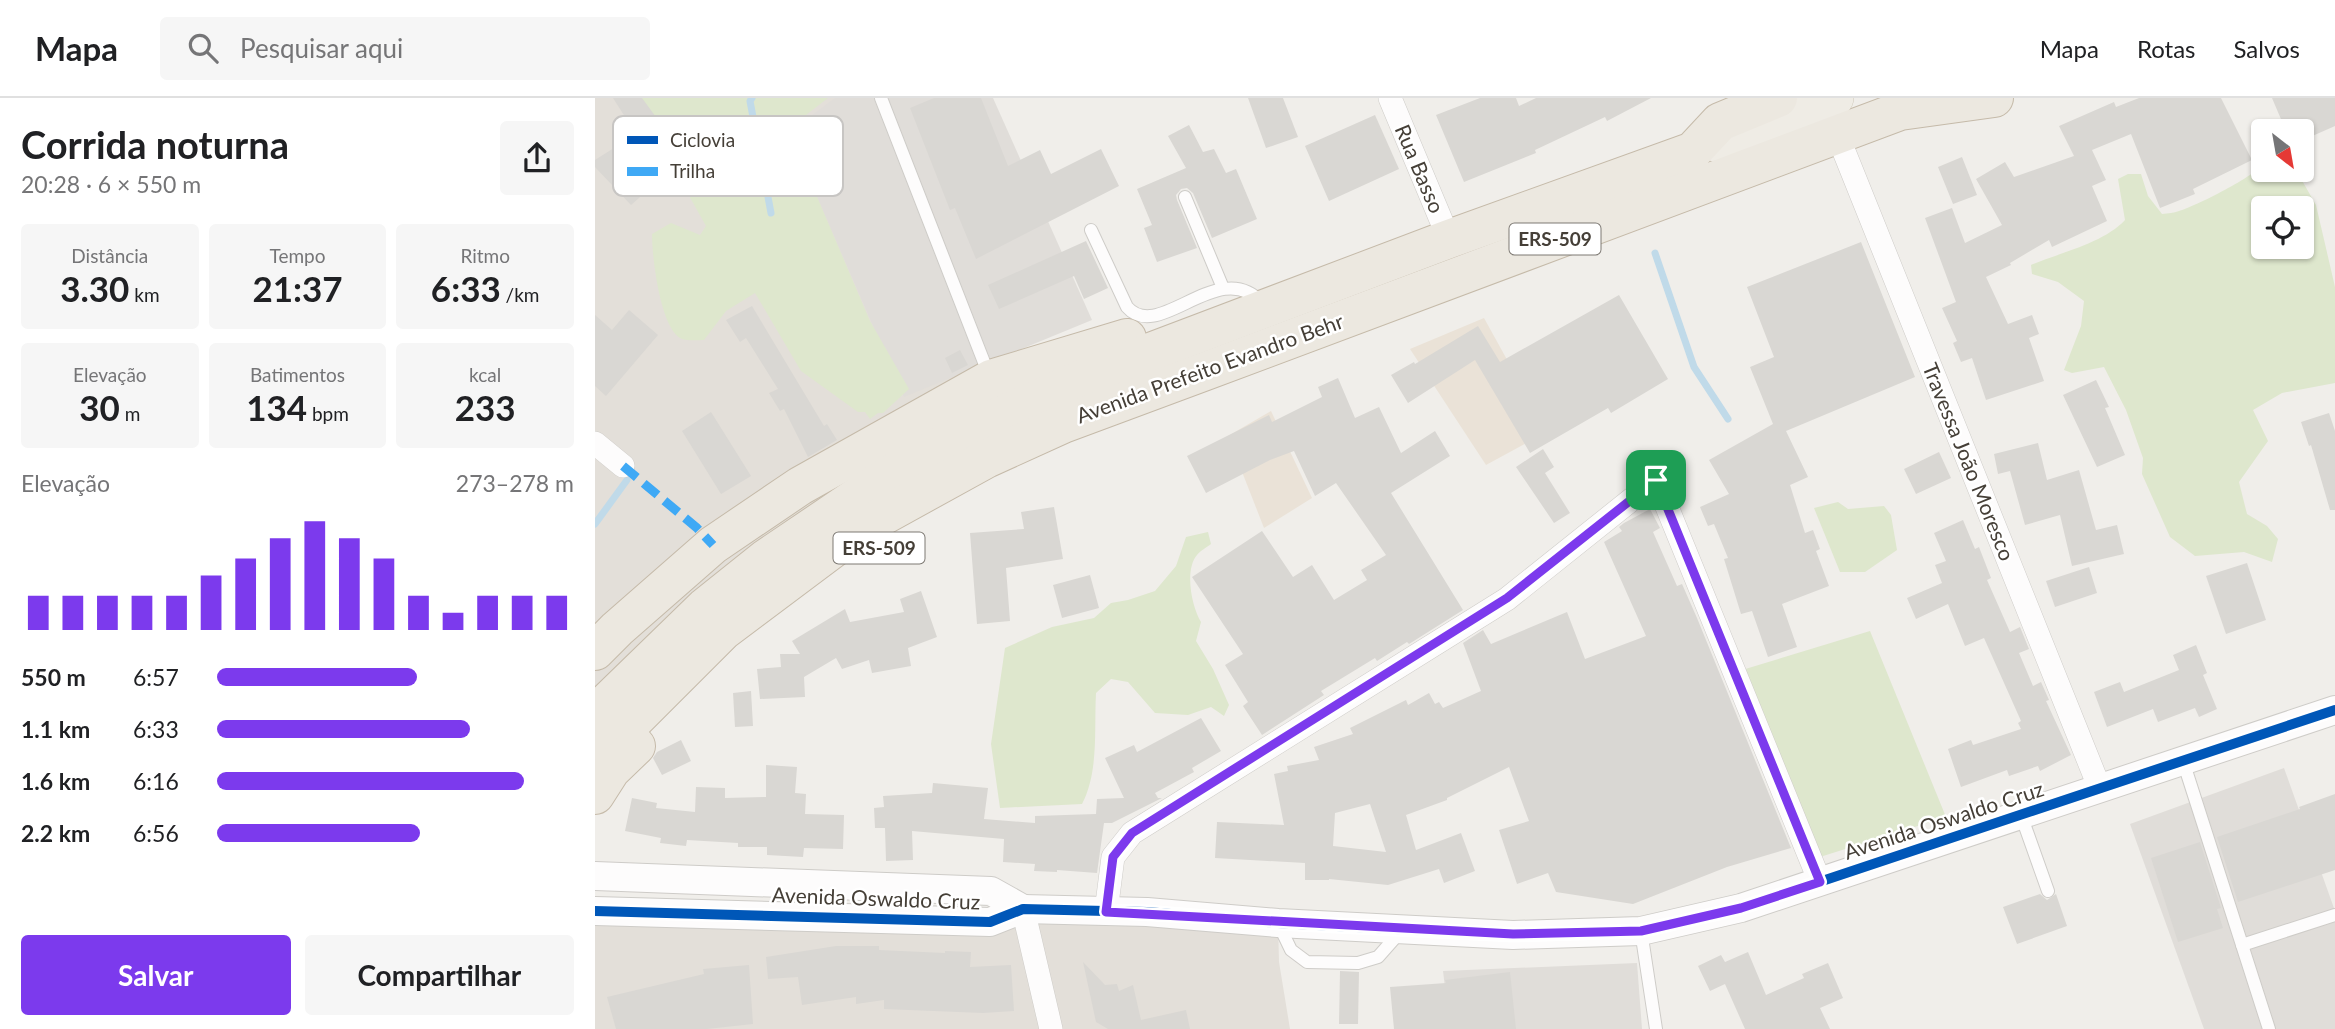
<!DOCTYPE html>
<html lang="pt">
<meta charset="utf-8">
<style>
:root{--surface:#fff;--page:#f6f6f6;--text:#202124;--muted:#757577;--line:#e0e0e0;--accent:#7c3aed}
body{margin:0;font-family:Lato,sans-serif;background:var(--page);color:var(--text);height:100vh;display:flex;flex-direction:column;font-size:26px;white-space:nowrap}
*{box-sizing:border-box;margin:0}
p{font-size:23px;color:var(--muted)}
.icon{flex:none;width:38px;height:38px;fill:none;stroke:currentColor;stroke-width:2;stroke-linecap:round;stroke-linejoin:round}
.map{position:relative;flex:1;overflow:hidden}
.details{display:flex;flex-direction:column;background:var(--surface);width:595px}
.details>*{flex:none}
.needle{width:46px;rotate:149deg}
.fabs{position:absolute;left:1656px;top:21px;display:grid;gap:14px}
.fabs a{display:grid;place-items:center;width:63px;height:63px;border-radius:7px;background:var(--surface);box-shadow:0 2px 5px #0004;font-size:35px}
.pin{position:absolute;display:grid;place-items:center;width:60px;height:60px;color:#fff;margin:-30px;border-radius:14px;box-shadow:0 4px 10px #0006}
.round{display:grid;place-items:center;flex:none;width:74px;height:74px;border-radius:7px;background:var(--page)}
.headline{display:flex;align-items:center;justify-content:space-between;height:119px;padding:0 21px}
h1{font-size:38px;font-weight:700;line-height:52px}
.figures{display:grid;grid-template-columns:repeat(3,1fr);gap:10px;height:119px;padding:7px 21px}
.figures div{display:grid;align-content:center;border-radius:7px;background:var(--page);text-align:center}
.figures b{font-size:35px;font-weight:700}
.figures small{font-size:19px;font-weight:400}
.figures p{font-size:19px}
.chart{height:196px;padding:14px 21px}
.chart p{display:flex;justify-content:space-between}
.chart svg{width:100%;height:126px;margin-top:7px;stroke:var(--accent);stroke-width:6}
.action{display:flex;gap:14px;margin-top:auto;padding:14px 21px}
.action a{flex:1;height:80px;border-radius:7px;background:var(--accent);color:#fff;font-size:28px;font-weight:700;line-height:80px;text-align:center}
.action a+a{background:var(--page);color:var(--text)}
ul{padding:0 21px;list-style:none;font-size:23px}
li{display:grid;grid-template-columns:112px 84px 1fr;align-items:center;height:52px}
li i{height:18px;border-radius:9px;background:var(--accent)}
header{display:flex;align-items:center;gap:42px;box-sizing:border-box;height:98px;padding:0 35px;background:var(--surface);border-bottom:2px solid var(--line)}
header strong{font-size:33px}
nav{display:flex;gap:38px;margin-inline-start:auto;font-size:24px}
.search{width:490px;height:63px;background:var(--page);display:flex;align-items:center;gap:18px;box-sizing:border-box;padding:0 24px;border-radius:7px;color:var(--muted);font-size:26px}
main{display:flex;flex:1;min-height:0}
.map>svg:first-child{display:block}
.residential{fill:#e3dfd9}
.commercial{fill:#eae2d7}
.industrial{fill:#e0ddd9}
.green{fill:#dee7cd;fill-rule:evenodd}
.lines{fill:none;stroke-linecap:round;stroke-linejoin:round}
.stream{stroke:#c0dae9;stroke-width:7}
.building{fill:#d9d7d3;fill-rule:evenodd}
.service-casing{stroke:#ceccc8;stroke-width:14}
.minor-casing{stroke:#ceccc8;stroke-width:24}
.tertiary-casing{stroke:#ceccc8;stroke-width:30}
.primary-casing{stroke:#d0c9ba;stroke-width:38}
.trunk-casing{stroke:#c5baa9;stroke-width:40}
.service{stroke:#fdfcfc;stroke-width:12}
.minor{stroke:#fdfcfc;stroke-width:23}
.tertiary{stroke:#fdfcfc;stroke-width:28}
.primary{stroke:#efece5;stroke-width:37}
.trunk{stroke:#ece8e0;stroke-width:38}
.quiet{stroke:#3fa9f5;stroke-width:9;stroke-dasharray:18 9;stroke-linecap:butt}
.cycleway-casing{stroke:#fff;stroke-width:15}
.cycleway{stroke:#0057b8;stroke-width:10}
.route-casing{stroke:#fff;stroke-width:14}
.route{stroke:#7c3aed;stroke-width:9}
.labels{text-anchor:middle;stroke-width:5;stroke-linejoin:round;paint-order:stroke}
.shield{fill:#fff;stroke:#7d7973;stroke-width:2}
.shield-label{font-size:19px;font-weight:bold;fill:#453f37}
.street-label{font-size:21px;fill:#453f37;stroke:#fff}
.key{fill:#fff;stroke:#c7c5c3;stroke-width:2}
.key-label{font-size:19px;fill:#453f37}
</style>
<header>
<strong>Mapa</strong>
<div class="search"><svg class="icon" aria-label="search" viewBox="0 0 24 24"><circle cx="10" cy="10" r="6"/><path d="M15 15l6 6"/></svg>Pesquisar aqui</div>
<nav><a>Mapa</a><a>Rotas</a><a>Salvos</a></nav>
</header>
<main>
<section class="details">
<div class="headline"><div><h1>Corrida noturna</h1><p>20:28 · 6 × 550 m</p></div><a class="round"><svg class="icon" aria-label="share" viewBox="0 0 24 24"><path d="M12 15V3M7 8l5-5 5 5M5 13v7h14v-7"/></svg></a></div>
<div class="figures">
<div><p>Distância</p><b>3.30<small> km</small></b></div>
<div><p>Tempo</p><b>21:37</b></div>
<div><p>Ritmo</p><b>6:33<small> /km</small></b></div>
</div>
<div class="figures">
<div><p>Elevação</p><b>30<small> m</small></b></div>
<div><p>Batimentos</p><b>134<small> bpm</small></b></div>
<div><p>kcal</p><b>233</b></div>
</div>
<div class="chart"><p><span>Elevação</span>273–278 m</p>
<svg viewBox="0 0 160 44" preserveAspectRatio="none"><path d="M5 44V32M15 44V32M25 44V32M35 44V32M45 44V32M55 44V25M65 44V19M75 44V12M85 44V6M95 44V12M105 44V19M115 44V32M125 44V38M135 44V32M145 44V32M155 44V32"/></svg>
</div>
<ul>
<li><b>550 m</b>6:57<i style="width:56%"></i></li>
<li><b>1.1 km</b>6:33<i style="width:71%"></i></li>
<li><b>1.6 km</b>6:16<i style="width:86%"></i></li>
<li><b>2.2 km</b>6:56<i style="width:57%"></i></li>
</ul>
<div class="action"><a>Salvar</a><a>Compartilhar</a></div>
</section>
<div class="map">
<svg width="1740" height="931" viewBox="0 0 1740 931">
<rect width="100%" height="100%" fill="#f0eeea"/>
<g class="residential">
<polygon points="0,0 286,0 388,266 0,631"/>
<polygon points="0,813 683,825 684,864 695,931 0,931"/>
</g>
<g class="commercial">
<polygon points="889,220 952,334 891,367 815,251"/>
<polygon points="676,313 717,400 669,430 633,338"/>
</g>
<g class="industrial">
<polygon points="240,0 398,0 497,222 309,299 194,34"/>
<polygon points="1689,670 1740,813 1740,931 1609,931 1535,726"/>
<polygon points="1042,865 1047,931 855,931 848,873"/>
</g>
<g class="green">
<path d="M44,0H233L211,17L197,40L275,223L314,291L288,315H283L275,321L270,314H263L206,273L160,195L131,213L109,242C103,242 93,243 87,241C65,232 57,158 57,136L76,125L105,137L111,128L88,87L89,63Z"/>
<path d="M1668,65V72H1701L1721,107L1740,189V285L1687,295L1658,312L1673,343L1644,384L1652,416L1672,428L1683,441L1677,464L1649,454L1600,458L1575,439L1547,376L1548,360L1531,312L1509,269L1477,275L1469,272L1486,228L1489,203L1463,184L1437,176L1436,167C1464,155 1509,145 1530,122L1523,81L1533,76H1546L1553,98L1567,116C1573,115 1579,115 1584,113C1599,109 1663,77 1668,65ZM1668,110H1706V149H1668Z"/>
<polygon points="1243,404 1253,411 1289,408 1296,417 1302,452 1270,474 1245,474 1219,410"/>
<path d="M613,434L616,446C612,449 605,453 602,457C589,472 597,510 606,524L601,543L618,571L634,607L629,618L616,609L593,617L560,615L533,584L516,581L501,595C499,631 504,674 487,706L405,710L396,646L410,550L457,529L499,520L516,505L533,502L560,493L581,468L591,439Z"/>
<polygon points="1275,533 1351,719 1225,759 1147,572"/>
</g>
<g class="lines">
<g class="stream">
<polyline points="157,0 155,3 176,115"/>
<polyline points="1060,155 1099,269 1133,321"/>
<polyline points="0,426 32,382"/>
</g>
</g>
<g class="building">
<polygon points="18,0 47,0 96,67 65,90 61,85 36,107 0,69 0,62 41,36"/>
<polygon points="339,0 386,0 413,68 445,52 456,76 506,51 524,88 381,161 360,110 355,112 315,10"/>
<polygon points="653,0 688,0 703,39 671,50"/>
<polygon points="885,0 921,0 924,8 941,0 1056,0 1012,23 1010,19 940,52 941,55 869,84 841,17"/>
<polygon points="1544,0 1626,0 1657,62 1598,91 1600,96 1565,110 1536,36 1497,52 1511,82 1497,88 1512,123 1457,149 1454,142 1415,165 1416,167 1391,179 1413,226 1437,217 1444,236 1434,240 1449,283 1391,302 1377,260 1366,264 1358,245 1362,243 1347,210 1361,204 1330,120 1357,110 1370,145 1407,127 1381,81 1410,64 1419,79 1479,58 1464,28 1519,4 1521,9"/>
<polygon points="1677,0 1740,0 1740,28 1706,43 1706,33 1691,33"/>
<polygon points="780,17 804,71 734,103 710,48"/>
<polygon points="594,27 608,54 619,51 631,75 641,71 662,121 617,140 598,95 592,90 586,91 581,97 582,102 602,150 562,164 549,130 557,127 542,91 591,70 573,38"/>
<polygon points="1367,59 1382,97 1358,106 1343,69"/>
<polygon points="491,143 513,190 489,201 479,178 404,211 393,187"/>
<polygon points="1266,144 1320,279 1191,333 1213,379 1195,387 1210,435 1218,432 1225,451 1221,453 1234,488 1187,506 1202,549 1173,559 1157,513 1146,516 1129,461 1133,460 1119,426 1113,428 1105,409 1134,396 1114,362 1178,326 1155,269 1179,259 1152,189"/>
<polygon points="1024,197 1073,281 1016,315 1013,310 935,355 880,262 813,305 796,277 819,264 820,266 883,228 905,264"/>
<polygon points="157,208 229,328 232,326 242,342 213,359 189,311 185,313 174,295 183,291 151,240 145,244 131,222"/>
<polygon points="34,212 63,237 11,298 0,288 0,217 17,232"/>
<polygon points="365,252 373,267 357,275 350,260"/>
<polygon points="743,280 760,320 784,309 806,355 840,333 855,358 796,395 868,512 814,546 812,544 782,563 780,560 726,593 729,597 667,637 648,608 653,604 630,567 648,556 597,479 667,433 698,479 717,467 739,502 772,482 766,472 791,457 741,385 720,398 699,353 675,362 611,395 592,358 674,317 677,324 727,299 723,289"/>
<polygon points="1501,282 1514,309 1510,310 1530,357 1502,369 1468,297"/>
<polygon points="116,314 156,378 126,396 87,333"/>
<polygon points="1734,315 1740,333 1740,412 1735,412 1716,347 1714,348 1706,324"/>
<polygon points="1443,345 1452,382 1484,372 1501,432 1522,427 1529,456 1477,468 1465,417 1430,427 1415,373 1403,376 1399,356"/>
<polygon points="948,351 959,369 950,375 975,415 959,425 921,369"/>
<polygon points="1344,354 1356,380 1321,396 1309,371"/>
<polygon points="459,409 468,461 411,470 415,523 382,526 375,435 429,431 426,414"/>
<path d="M1055,411L1065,430L1058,434L1082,488L1087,486L1102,520L1196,750L1132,769L1038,806L961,794L953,775L922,786L904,732L934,723L914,669L852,700V702L811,717L821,752L866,735L880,773L849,785L844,771L793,787L734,781V782H710V765L620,760L622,724L689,727L679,676L693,673L692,668L724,662L719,649L758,636L755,630L811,602L813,607L834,595L840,606L844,604L848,610L886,593L868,545L888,532L896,546L972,514L990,561L1051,538L1009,444L1027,433L1024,429L1029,425ZM775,706L791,754L738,748L740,715Z"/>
<polygon points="1368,422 1380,451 1384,449 1396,480 1392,482 1415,534 1425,529 1434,551 1424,555 1438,588 1446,584 1454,602 1451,603 1476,657 1445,673 1443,668 1414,678 1412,672 1366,689 1353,651 1376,642 1378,647 1426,631 1423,625 1426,623 1389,540 1370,548 1353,506 1321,521 1312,500 1347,485 1340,467 1351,463 1339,435"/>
<polygon points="1652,465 1671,522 1631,536 1611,478"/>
<polygon points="1494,469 1502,495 1460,509 1451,483"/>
<polygon points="495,477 504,510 467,520 458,487"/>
<polygon points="326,493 342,539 313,550 316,568 277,575 274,562 247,571 241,560 209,579 210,599 165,601 162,571 186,569 185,556 205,556 197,543 250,511 255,524 309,514 305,501"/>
<polygon points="1601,547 1612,575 1608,577 1622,611 1604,619 1600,610 1563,624 1558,611 1512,629 1499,594 1525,584 1529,594 1584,572 1578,557"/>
<polygon points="156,593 158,628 140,629 138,595"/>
<polygon points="606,620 626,653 597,670 599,674 560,695 563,700 567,700 517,725 509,725 502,775 462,772 462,774 439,773 440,766 408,764 409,741 317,733 318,762 291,763 290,730 280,730 279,710 289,709 288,698 337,695 338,685 393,690 389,721 440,725 440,718 501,716 502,701 529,700 510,660 539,647 542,654"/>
<polygon points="86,642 96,663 67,677 58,660 62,654"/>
<polygon points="171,667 202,669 200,695 211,696 210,716 249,717 248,751 209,750 208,759 172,757 172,749 143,749 143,745 92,742 91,748 65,745 66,740 30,733 37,700 62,705 61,710 100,714 101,689 130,690 130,700 171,699"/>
<polygon points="1740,696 1740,772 1643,804 1622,739 1705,711 1704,709"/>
<polygon points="1605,744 1626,810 1622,811 1628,830 1583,844 1556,760"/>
<polygon points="1445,796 1452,802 1461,796 1472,828 1422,846 1408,809"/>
<polygon points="241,848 284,848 284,852 350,855 350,853 376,854 375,869 416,867 419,913 388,915 289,911 289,902 261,906 261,899 207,907 203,879 173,881 171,859"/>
<polygon points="1153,854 1171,897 1209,880 1207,876 1233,865 1248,900 1225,910 1235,931 1150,931 1130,886 1115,893 1103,868 1126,857 1130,864"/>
<polygon points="488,864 510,887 522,886 524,893 538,887 546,922 591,912 595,931 513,931 501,924"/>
<polygon points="154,867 158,926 112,931 21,931 12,899 109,876 108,871"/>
<polygon points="745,873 764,874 763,926 744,926"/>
<polygon points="915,874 921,931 799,931 795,889 851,885 850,882"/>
</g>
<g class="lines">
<g class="service-casing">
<g id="service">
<polyline points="286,0 394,277"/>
<polyline points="590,99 628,190"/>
<path d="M496,132L532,209C564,246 624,157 667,205"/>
<polyline points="1588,663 1674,931"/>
<polyline points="1426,717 1453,793"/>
<polyline points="683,825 696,852 712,864 763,865 783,859 806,833"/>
<polyline points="1046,833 1061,931"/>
<polyline points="1647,847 1740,817"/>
</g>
</g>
<g class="minor-casing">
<g id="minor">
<polyline points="795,0 854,141"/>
<polyline points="1242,36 1505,691"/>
<polyline points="0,345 28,368"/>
<polyline points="428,811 456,931"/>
<polyline points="511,814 518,759 537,735 912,501 1061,382 1225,784"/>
</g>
</g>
<g class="tertiary-casing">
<g id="tertiary">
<polyline points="0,778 396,793 428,811"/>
<polyline points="0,813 395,824 428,811 552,814 683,825 918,837 1046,833 1146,810 1740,612"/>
</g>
</g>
<g class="primary-casing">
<polyline id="primary" points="1120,45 1240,0"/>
</g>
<g class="trunk-casing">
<g id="trunk">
<polyline points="0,553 22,531 118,447 205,388 396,281 532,240"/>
<polyline points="0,616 110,509 170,461 297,375 374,332 500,275 854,141 1098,53 1125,24 1183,0"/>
<polyline points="0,661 128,533 264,431 391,361 468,326 616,271 1305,13 1399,0"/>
<polyline points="0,697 16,672 41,648"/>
</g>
</g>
<use href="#service" class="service"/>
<use href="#minor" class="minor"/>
<use href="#tertiary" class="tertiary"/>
<use href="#primary" class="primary"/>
<use href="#trunk" class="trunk"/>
<polyline class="quiet" points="28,368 102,430 118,447"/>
<g class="cycleway-casing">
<g id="cycleway">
<polyline points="0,813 395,824 428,811 552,814 683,825 918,837 1046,833 1146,810 1740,612"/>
<polyline points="511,814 518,759 537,735 912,501 1061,382 1225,784"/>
</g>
</g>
<use href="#cycleway" class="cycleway"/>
</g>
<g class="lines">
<g class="route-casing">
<polygon id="route" points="1061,382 1225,784 1146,810 1046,833 918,836 511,814 518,759 537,735 912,500"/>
</g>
<use href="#route" class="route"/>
</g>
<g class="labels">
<g class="shield">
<rect x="914.5" y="125.5" width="91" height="31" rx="5"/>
<rect x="238.5" y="434.5" width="91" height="31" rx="5"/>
</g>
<g class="shield-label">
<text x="960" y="148">ERS-509</text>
<text x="284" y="457">ERS-509</text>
</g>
<g class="street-label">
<text transform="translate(824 71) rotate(67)" y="7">Rua Basso</text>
<text transform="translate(615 271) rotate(-20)" y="7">Avenida Prefeito Evandro Behr</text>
<text transform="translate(1373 364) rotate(68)" y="7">Travessa João Moresco</text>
<text transform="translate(1349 723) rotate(-18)" y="7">Avenida Oswaldo Cruz</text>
<text transform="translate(281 801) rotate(2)" y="7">Avenida Oswaldo Cruz</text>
</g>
</g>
<rect x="18" y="18" width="230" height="80" rx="10" class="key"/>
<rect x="32" y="38" width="31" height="8" fill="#0057b8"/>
<rect x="32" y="69" width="31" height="9" fill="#3fa9f5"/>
<g class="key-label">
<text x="75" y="49">Ciclovia</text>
<text x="75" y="80">Trilha</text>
</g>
</svg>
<div class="fabs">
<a><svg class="needle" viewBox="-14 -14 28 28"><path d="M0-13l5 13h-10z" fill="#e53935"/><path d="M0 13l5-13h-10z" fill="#757577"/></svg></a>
<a><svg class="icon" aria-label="locate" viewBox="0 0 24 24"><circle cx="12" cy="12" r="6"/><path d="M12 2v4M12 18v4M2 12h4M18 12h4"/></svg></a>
</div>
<div class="pin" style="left:1061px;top:382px;background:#1e9e55"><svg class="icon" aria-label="arrive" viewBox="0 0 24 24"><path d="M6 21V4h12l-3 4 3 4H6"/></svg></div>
</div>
</main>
